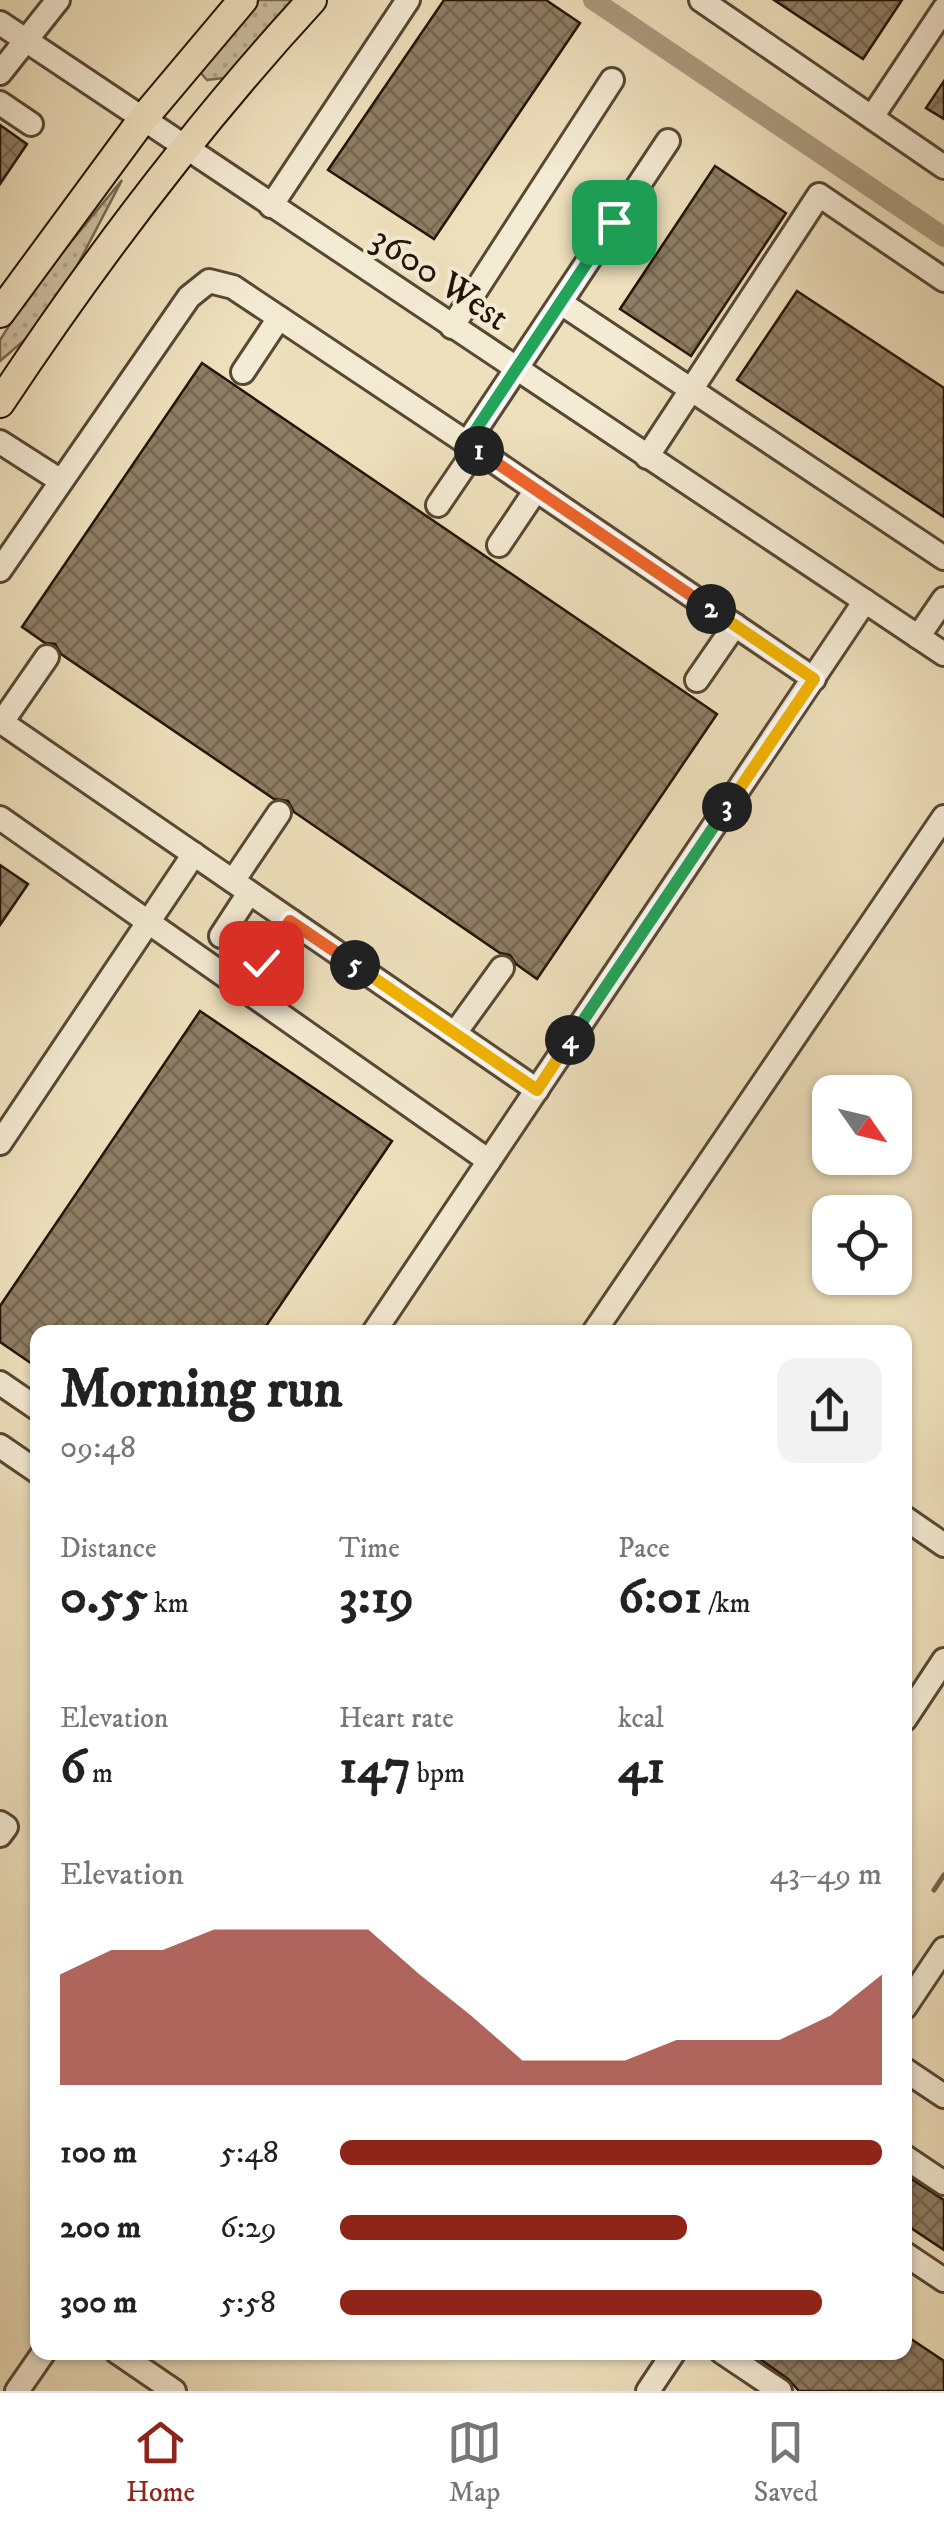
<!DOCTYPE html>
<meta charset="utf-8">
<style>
:root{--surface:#fff;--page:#f2f2f2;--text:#222;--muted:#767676;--line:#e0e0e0;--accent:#8f2418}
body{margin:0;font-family:"IM FELL DW Pica",serif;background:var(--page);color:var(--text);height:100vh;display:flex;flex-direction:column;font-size:38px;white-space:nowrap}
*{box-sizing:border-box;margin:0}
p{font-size:32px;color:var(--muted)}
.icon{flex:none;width:55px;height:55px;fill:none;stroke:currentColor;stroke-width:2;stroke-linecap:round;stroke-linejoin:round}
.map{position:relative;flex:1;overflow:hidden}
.details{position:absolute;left:30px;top:1325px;width:882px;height:1035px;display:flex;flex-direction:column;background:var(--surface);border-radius:20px;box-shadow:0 2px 8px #0004}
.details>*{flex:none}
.needle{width:65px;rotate:124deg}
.fabs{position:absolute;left:812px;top:1075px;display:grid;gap:20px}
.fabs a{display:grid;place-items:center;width:100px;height:100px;border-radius:20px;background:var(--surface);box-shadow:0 2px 8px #0004;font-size:50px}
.pin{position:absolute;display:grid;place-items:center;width:85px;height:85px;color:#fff;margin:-42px;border-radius:20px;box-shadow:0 5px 15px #0006}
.km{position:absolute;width:50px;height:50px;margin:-25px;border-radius:50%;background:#222;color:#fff;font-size:28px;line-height:50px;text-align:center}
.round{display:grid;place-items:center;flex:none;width:105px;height:105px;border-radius:20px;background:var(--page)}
.head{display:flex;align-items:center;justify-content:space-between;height:170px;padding:0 30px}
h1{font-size:55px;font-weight:700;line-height:75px}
.figures{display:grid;grid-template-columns:repeat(3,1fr);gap:15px;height:170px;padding:10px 30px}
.figures div{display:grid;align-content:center}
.figures b{font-size:50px;font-weight:700}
.figures small{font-size:28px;font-weight:400}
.figures p{font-size:28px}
.chart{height:280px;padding:20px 30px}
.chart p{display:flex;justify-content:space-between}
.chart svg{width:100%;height:180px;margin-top:10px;fill:var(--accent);opacity:.7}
ul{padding:0 30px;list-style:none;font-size:32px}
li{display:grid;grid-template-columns:160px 120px 1fr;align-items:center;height:75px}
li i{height:25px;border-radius:12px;background:var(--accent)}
.menu{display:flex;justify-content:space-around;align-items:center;height:140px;border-top:2px solid var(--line);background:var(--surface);font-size:28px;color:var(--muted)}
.menu a{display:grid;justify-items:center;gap:5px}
.menu .active{color:var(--accent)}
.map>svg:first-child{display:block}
.grass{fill:url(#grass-dots);stroke:#786852;stroke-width:2.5}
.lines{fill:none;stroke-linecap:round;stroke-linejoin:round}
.stream{stroke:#75654f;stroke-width:5}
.canal{stroke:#aa9b7f;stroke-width:20}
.building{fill:url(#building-cross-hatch);stroke:#251406;stroke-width:2.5}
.minor-casing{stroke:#574734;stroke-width:28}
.major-casing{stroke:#251406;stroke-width:32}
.minor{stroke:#f4ebd4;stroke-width:22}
.major{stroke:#eee0bd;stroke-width:28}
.split-1-casing{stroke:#fff;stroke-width:20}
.split-2-casing{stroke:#fff;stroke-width:20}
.split-3-casing{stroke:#fff;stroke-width:20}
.split-4-casing{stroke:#fff;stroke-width:20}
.split-5-casing{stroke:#fff;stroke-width:20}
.split-6-casing{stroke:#fff;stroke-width:20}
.split-1{stroke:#22a559;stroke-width:12}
.split-2{stroke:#f0652b;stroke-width:12}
.split-3{stroke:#f5b400;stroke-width:12}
.split-4{stroke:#22a559;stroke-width:12}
.split-5{stroke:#f5b400;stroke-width:12}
.split-6{stroke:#f0652b;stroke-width:12}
.labels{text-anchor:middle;stroke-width:8;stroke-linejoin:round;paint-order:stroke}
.street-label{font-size:38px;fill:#251406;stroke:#f4ebd4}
</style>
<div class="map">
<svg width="944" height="2391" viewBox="0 0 944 2391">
<defs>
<pattern id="grass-dots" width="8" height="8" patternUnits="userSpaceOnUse" patternTransform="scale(2.5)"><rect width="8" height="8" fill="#ccbd9e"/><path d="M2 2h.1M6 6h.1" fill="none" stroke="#afa287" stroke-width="1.8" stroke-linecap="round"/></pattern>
<pattern id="building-cross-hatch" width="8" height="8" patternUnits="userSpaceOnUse" patternTransform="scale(2.5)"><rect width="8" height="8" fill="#8e7e65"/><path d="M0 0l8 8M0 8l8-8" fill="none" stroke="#746651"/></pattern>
</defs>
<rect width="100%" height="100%" fill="#eee0bd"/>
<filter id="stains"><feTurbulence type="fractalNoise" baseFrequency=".002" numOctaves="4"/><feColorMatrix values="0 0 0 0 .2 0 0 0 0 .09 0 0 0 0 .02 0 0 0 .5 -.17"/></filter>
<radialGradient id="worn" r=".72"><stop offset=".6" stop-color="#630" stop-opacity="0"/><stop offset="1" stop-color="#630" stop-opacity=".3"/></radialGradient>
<g class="grass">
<polygon points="258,0 297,0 232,77 207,80 199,71"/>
<polygon points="122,180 65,289 34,332 0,361 0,340 33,288"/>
</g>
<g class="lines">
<polyline class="stream" points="934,1890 944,1875"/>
<polyline class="canal" points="593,0 944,237"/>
</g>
<g class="building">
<polygon points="444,0 546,0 580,23 434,239 328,170"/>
<polygon points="774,0 902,0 863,59"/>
<polygon points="944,81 944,119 926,108"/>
<polygon points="0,125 27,144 0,184"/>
<polygon points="715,166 786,213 691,356 620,309"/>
<polygon points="797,291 944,388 944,517 737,380"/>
<polygon points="202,363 717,714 537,979 516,964 510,955 500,953 294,812 288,801 274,799 61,654 55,644 45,643 22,627"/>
<polygon points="0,865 28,884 0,925"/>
<polygon points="200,1011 392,1141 262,1332 38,1332 38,1368 0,1342 0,1306"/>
<polygon points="905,2175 944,2200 944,2250 905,2224"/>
<polygon points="905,2335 944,2361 944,2391 799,2391 788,2379 750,2352 905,2352"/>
</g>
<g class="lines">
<g class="minor-casing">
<g id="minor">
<polyline points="701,0 944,167"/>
<polyline points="0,23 944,654"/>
<polyline points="0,73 58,0"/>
<polyline points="0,103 31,124"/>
<polyline points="872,117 944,9"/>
<polyline points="668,141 467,443 814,679"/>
<polyline points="271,206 408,0"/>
<polyline points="561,303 944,558"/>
<polyline points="452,327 612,80"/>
<polyline points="243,372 279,318"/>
<polyline points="0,442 61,481"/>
<polyline points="647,457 819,195 944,280"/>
<polyline points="438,505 476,449"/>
<polyline points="499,545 536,490"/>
<polyline points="0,570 189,297 209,281 233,287 467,443"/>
<polyline points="918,637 944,599"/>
<polyline points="697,680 735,625"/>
<polyline points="0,721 537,1090"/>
<polyline points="2,722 47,657"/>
<polyline points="0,818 489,1161"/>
<polyline points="233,881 279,813"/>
<polyline points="221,936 249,893"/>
<polyline points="261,963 291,921"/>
<polyline points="455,1033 502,968"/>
<polyline points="0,1143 194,854"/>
<polyline points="374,1332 865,601"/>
<polyline points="594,1332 944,817"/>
<polyline points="0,1383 38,1409"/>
<polyline points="0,1446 38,1472"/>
<polyline points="905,1518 944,1545"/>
<polyline points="905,1719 944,1660"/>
<polyline points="0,1823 6,1827 0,1835"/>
<polyline points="905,2007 944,1949"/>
<polyline points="905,2070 944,2096"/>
<polyline points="905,2157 944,2183"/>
<polyline points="905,2254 944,2280"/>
<polyline points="117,2352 174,2391"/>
<polyline points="722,2352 780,2391"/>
<polyline points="17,2391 44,2352"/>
<polyline points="648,2391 674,2352"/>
</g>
</g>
<g class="major-casing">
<g id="major">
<polyline points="0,313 142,120 243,0"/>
<path d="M0,403C94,261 197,125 312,0"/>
</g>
</g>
<use href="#minor" class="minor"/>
<use href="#major" class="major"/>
</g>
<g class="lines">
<g class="split-1-casing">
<polyline id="split-1" points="479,451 467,443 614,222"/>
</g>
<g class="split-2-casing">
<polyline id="split-2" points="479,451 711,609"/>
</g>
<g class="split-3-casing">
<polyline id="split-3" points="711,609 814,679 727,807"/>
</g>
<g class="split-4-casing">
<polyline id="split-4" points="570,1040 727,807"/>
</g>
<g class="split-5-casing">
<polyline id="split-5" points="355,965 537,1090 570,1040"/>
</g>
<g class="split-6-casing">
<polyline id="split-6" points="261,963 290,921 355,965"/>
</g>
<use href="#split-1" class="split-1"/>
<use href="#split-2" class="split-2"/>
<use href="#split-3" class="split-3"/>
<use href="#split-4" class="split-4"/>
<use href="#split-5" class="split-5"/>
<use href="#split-6" class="split-6"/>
</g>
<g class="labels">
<g class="street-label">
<text transform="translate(441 277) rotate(34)" y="13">3600 West</text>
</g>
</g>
<rect width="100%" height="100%" filter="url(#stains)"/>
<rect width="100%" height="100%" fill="url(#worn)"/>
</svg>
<div class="fabs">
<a><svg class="needle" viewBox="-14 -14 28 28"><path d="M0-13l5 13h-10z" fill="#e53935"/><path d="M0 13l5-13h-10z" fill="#767676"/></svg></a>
<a><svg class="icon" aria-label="locate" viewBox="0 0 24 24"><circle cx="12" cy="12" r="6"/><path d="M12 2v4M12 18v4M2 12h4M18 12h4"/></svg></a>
</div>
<div class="pin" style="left:614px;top:222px;background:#1e9e55"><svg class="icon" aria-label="arrive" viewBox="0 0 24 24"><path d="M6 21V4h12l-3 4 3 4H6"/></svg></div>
<div class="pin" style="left:261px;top:963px;background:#d93025"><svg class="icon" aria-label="check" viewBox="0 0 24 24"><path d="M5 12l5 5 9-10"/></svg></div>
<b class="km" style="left:479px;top:451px">1</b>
<b class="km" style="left:711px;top:609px">2</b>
<b class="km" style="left:727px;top:807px">3</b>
<b class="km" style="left:570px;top:1040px">4</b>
<b class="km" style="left:355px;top:965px">5</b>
<section class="details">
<div class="head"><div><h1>Morning run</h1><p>09:48</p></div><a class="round"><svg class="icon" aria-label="share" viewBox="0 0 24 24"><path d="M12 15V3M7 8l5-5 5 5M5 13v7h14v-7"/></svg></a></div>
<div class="figures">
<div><p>Distance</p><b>0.55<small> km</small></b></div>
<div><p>Time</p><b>3:19</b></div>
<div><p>Pace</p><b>6:01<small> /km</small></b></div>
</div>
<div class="figures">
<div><p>Elevation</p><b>6<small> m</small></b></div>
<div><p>Heart rate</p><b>147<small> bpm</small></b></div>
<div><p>kcal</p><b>41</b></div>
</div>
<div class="chart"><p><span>Elevation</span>43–49 m</p>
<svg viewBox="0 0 160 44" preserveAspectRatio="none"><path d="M0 44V17L10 11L20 11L30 6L40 6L50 6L60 6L70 17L80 27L90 38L100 38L110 38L120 33L130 33L140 33L150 27L160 17V44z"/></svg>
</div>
<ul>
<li><b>100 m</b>5:48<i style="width:100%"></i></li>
<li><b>200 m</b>6:29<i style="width:64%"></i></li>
<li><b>300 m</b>5:58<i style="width:89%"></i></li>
</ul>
</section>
</div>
<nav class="menu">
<a class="active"><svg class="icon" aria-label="home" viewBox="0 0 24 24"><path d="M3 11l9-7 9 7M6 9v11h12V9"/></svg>Home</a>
<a><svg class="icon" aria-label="map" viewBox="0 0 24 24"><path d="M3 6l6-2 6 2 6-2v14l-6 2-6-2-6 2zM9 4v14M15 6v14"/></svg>Map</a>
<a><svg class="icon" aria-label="saved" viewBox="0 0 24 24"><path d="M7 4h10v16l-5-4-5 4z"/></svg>Saved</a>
</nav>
